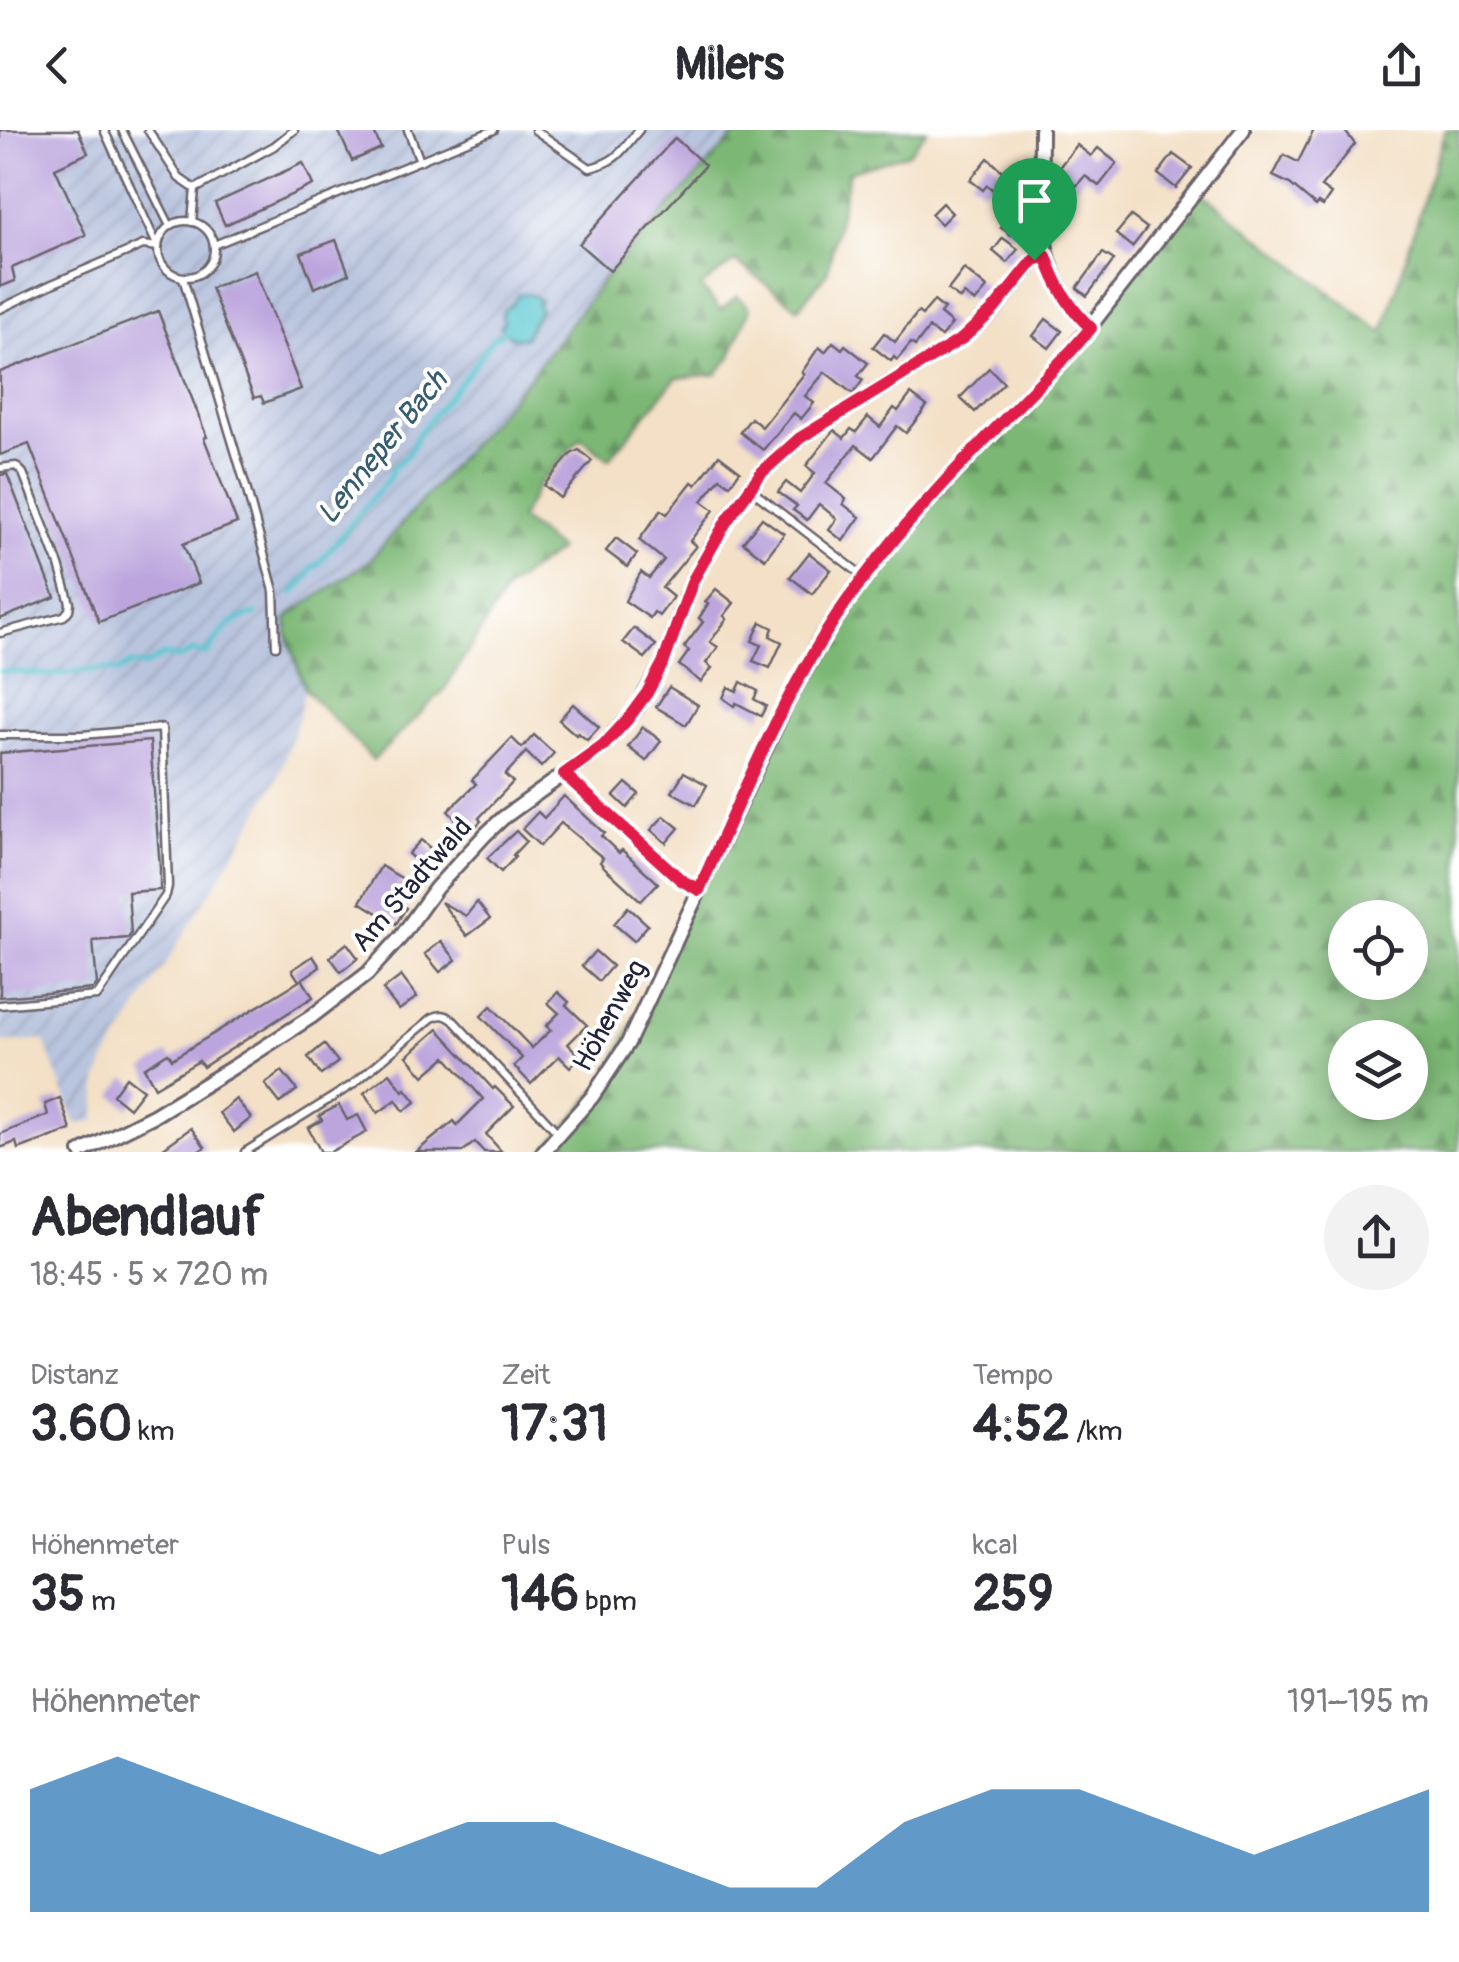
<!DOCTYPE html>
<html lang="de">
<meta charset="utf-8">
<style>
:root{--surface:#fff;--page:#f2f2f3;--text:#2b2b33;--muted:#7c7c81;--accent:#1f6fb2}
body{margin:0;font-family:Pangolin,sans-serif;background:var(--page);color:var(--text);height:100vh;display:flex;flex-direction:column;font-size:38px;white-space:nowrap}
*{box-sizing:border-box;margin:0}
p{font-size:32px;color:var(--muted)}
.icon{flex:none;width:55px;height:55px;fill:none;stroke:currentColor;stroke-width:2;stroke-linecap:round;stroke-linejoin:round}
.map{position:relative;height:1022px;overflow:hidden}
.panel{display:flex;flex-direction:column;background:var(--surface);flex:1}
.panel>*{flex:none}
.controls{position:absolute;left:1328px;top:770px;display:grid;gap:20px}
.controls a{display:grid;place-items:center;width:100px;height:100px;border-radius:50%;background:var(--surface);box-shadow:0 5px 25px #0003;font-size:50px}
.pin{position:absolute;display:grid;place-items:center;width:85px;height:85px;color:#fff;margin:-102px -42px;border-radius:50% 50% 50% 0;rotate:-45deg;box-shadow:0 0 10px #0007}
.pin .icon{rotate:45deg}
.round{display:grid;place-items:center;flex:none;width:105px;height:105px;border-radius:52px;background:var(--page)}
.head{display:flex;align-items:center;justify-content:space-between;height:170px;padding:0 30px}
h1{font-size:55px;font-weight:800;line-height:75px}
.metrics{display:grid;grid-template-columns:repeat(3,1fr);gap:15px;height:170px;padding:10px 30px}
.metrics div{display:grid;align-content:center}
.metrics b{font-size:50px;font-weight:800}
.metrics small{font-size:28px;font-weight:400}
.metrics p{font-size:28px}
.chart{height:280px;padding:20px 30px}
.chart p{display:flex;justify-content:space-between}
.chart svg{width:100%;height:180px;margin-top:10px;fill:var(--accent);opacity:.7}
header{display:flex;justify-content:space-between;align-items:center;height:130px;padding:0 30px;background:var(--surface);font-size:45px;font-weight:800}
.map>svg:first-child{display:block}
.industrial{fill:url(#industrial-furrows)}
.forest{fill:url(#forest-firs);stroke:#4f6c58;stroke-width:2.5;fill-rule:evenodd}
.water{fill:#5bc8d1;stroke:#3e7586;stroke-width:2.5}
.lines{fill:none;stroke-linecap:round;stroke-linejoin:round}
.stream{stroke:#5bc8d1;stroke-width:5}
.building{fill:#bca5dd}
.lane-casing{stroke:#6b646c;stroke-width:11}
.street-casing{stroke:#6b646c;stroke-width:18}
.lane{stroke:#fff;stroke-width:6}
.street{stroke:#fff;stroke-width:12}
.route-casing{stroke:#fff;stroke-width:20}
.route{stroke:#e11d48;stroke-width:12}
.labels{text-anchor:middle;stroke-width:8;stroke-linejoin:round;paint-order:stroke}
.street-label{font-size:28px;fill:#22223b;stroke:#fff}
.water-label{font-size:30px;font-style:italic;fill:#365c70;stroke:#fff}
</style>
<header><svg class="icon" aria-label="back" viewBox="0 0 24 24"><path d="M15 5l-7 7 7 7"/></svg>Milers<svg class="icon" aria-label="share" viewBox="0 0 24 24"><path d="M12 15V3M7 8l5-5 5 5M5 13v7h14v-7"/></svg></header>
<div class="map">
<svg width="1459" height="1022" viewBox="0 0 1459 1022">
<defs>
<pattern id="industrial-furrows" width="10" height="10" patternUnits="userSpaceOnUse" patternTransform="scale(2.5)"><rect width="10" height="10" fill="#b9c4de"/><path d="M-1 1l2-2M0 10L10 0M9 11l2-2" fill="none" stroke="#9fa8bf"/></pattern>
<pattern id="forest-firs" width="22" height="20" patternUnits="userSpaceOnUse" patternTransform="scale(2.5)"><rect width="22" height="20" fill="#7cb775"/><path d="M5 1l3.5 6h-7zM16 11l3.5 6h-7z" fill="#659461"/></pattern>
</defs>
<rect width="100%" height="100%" fill="#fff"/>
<filter id="ink" filterUnits="userSpaceOnUse"><feTurbulence type="fractalNoise" baseFrequency=".01" numOctaves="2"/><feDisplacementMap in="SourceGraphic" scale="20" xChannelSelector="R" yChannelSelector="G"/><feConvolveMatrix kernelMatrix="1 2 1 2 8 2 1 2 1" color-interpolation-filters="sRGB"/></filter>
<filter id="wash" filterUnits="userSpaceOnUse"><feTurbulence type="fractalNoise" baseFrequency=".0048" numOctaves="4" result="noise"/><feDisplacementMap in="SourceGraphic" scale="40" xChannelSelector="R" yChannelSelector="G"/><feGaussianBlur stdDeviation="2.25" result="paint"/><feColorMatrix in="noise" values="0 0 0 0 0 0 0 0 0 0 0 0 0 0 0 0 0 1.4 0 .05"/><feComposite in="paint" operator="in"/></filter>
<g filter="url(#wash)">
<rect width="100%" height="100%" fill="#f3e0c6"/>
<polygon class="industrial" points="0,0 740,0 610,141 528,249 369,431 288,487 287,504 305,559 298,590 277,650 233,726 105,931 98,951 95,991 76,994 44,910 0,913"/>
<g class="forest">
<polygon points="740,0 927,0 909,23 849,42 827,143 798,178 735,131 701,157 721,180 737,166 750,178 730,228 716,244 676,248 609,329 581,308 541,351 520,389 559,420 507,458 444,560 373,630 305,559 287,504 288,487 369,431 528,249 610,141"/>
<path d="M1445,0H1459V1022H543L604,952L765,616L864,446L1071,221L1197,59L1383,203ZM1345,788H1410V852H1345ZM1345,908H1410V972H1345Z"/>
</g>
<polygon class="water" points="518,164 529,164 540,170 537,174 540,179 524,208 512,208 501,196 504,191 502,187 503,180 511,175"/>
<g class="lines">
<g class="stream">
<polyline points="293,463 309,445 311,438 318,434 390,347 392,339 408,324 420,301 467,244 494,207 498,207 505,200"/>
<path d="M0,541L50,545L106,539L116,542L132,534C145,539 152,532 163,525L180,528L192,521L206,524C224,501 225,491 256,484"/>
</g>
</g>
<g id="blocks">
<g class="building">
<polygon points="0,0 78,0 88,23 55,38 86,105 12,138 15,151 0,157"/>
<polygon points="338,0 373,0 381,18 352,31"/>
<polygon points="1314,0 1344,0 1355,14 1321,57 1331,64 1323,76 1318,73 1316,76 1290,54 1273,46 1284,25 1298,32"/>
<polygon points="675,8 705,35 610,141 579,114"/>
<polygon points="1077,15 1091,26 1098,18 1117,33 1099,56 1085,46 1076,56 1056,41"/>
<polygon points="1173,24 1192,38 1176,58 1158,44"/>
<polygon points="988,28 1016,54 1004,69 987,55 983,60 970,50"/>
<polygon points="303,33 313,55 225,95 215,73"/>
<polygon points="942,73 952,83 941,94 931,84"/>
<polygon points="1014,79 1024,86 1011,105 1001,98"/>
<polygon points="1131,86 1147,98 1132,117 1116,104"/>
<polygon points="1003,108 1018,119 1007,133 993,121"/>
<polygon points="336,110 349,144 314,158 301,123"/>
<polygon points="1103,123 1114,130 1087,166 1077,158"/>
<polygon points="964,139 987,158 975,172 964,164 960,169 948,160"/>
<polygon points="255,141 301,259 264,273 261,266 254,268 211,158"/>
<polygon points="934,171 944,179 940,184 952,194 941,207 929,198 915,216 911,213 897,230 894,227 891,231 873,217 884,203 895,212 918,182 922,185"/>
<polygon points="158,181 207,307 204,308 237,393 183,414 199,453 99,492 29,314 0,325 0,242"/>
<polygon points="1046,189 1062,201 1049,218 1033,206"/>
<polygon points="833,212 842,219 845,215 868,233 858,246 863,250 853,264 825,242 805,266 814,273 801,289 794,283 763,320 740,302 751,288 762,297 804,244 802,242 819,217 825,222"/>
<polygon points="989,238 1004,253 975,282 960,268"/>
<polygon points="911,264 927,276 906,303 897,296 873,328 856,315 826,353 846,369 843,374 860,387 843,411 829,400 837,389 819,374 807,390 793,380 797,376 778,362 786,352 800,363 815,343 806,336 834,300 844,308 851,299 856,302 868,287 880,297 894,278 898,281"/>
<polygon points="579,320 592,331 560,368 544,355 571,324"/>
<polygon points="719,325 740,341 730,355 720,348 702,371 714,380 690,411 696,416 662,458 673,467 659,486 654,482 650,488 625,471 641,442 649,448 664,430 639,410 661,380 667,384 692,352 696,355"/>
<polygon points="7,344 55,467 0,489 0,345"/>
<polygon points="762,388 784,404 765,429 743,412"/>
<polygon points="616,408 637,424 627,437 606,421"/>
<polygon points="809,423 831,440 812,464 790,447"/>
<polygon points="716,459 734,473 724,486 727,489 710,512 718,517 706,533 712,538 701,552 679,535 689,521 684,517 703,492 699,488 708,474 705,472"/>
<polygon points="761,492 773,498 770,506 782,512 770,538 753,531 761,515 752,511"/>
<polygon points="634,498 656,515 645,528 623,512"/>
<polygon points="741,552 758,561 754,569 766,576 761,586 736,573 734,576 723,568 728,557 737,561"/>
<polygon points="669,557 698,575 686,595 656,577"/>
<polygon points="573,574 599,597 587,610 578,603 576,605 559,590"/>
<polygon points="643,597 661,611 646,631 628,617"/>
<polygon points="534,605 554,623 541,637 526,622 505,645 513,652 479,688 481,691 469,703 448,681 476,654 472,650 512,608 522,618"/>
<polygon points="150,611 160,738 160,760 128,762 131,804 128,808 93,811 97,854 93,859 0,867 0,623"/>
<polygon points="684,642 707,655 696,675 672,662"/>
<polygon points="626,653 639,664 627,678 614,666"/>
<polygon points="564,666 604,703 601,706 619,723 622,720 658,753 641,771 605,738 600,732 603,728 561,693 540,716 522,699 538,682 544,688"/>
<polygon points="664,686 679,698 666,713 651,700"/>
<polygon points="516,701 526,711 513,725 515,727 501,742 487,728"/>
<polygon points="421,710 438,725 425,739 408,724"/>
<polygon points="381,736 403,749 391,769 406,778 396,794 360,772"/>
<polygon points="441,772 466,786 477,772 490,789 467,806"/>
<polygon points="628,777 648,795 634,811 614,794"/>
<polygon points="441,811 456,830 440,842 425,824"/>
<polygon points="347,813 358,828 341,842 330,827"/>
<polygon points="595,821 612,836 599,851 582,836"/>
<polygon points="313,826 320,837 302,849 313,867 203,937 199,931 155,957 144,938 168,923 172,929 301,850 299,851 292,840"/>
<polygon points="401,846 417,867 399,880 383,860"/>
<polygon points="558,862 569,872 566,875 587,895 568,914 580,926 570,937 559,926 531,954 514,936 522,928 481,886 491,876 532,918 551,900 546,896 559,883 548,873"/>
<polygon points="438,899 493,959 495,957 514,976 486,1004 502,1022 484,1022 475,1012 462,1022 416,1022 454,991 457,995 483,969 446,927 424,946 407,926"/>
<polygon points="324,914 338,932 321,945 308,927"/>
<polygon points="282,941 297,960 280,973 265,954"/>
<polygon points="390,943 403,961 406,959 416,972 404,981 396,970 378,983 364,963"/>
<polygon points="126,947 143,960 129,978 113,965"/>
<polygon points="60,968 71,1000 18,1019 16,1012 0,1018 0,1004 48,985 45,974"/>
<polygon points="236,969 251,988 234,1002 219,983"/>
<polygon points="339,975 347,990 358,985 367,1002 330,1022 321,1022 308,998 322,990 319,986"/>
<polygon points="191,998 205,1017 198,1022 158,1022"/>
</g>
</g>
</g>
<g filter="url(#ink)">
<use href="#blocks" fill-opacity="0" stroke="#6b646c" stroke-width="2.5"/>
<g class="lines">
<g class="lane-casing">
<g id="lane">
<polyline points="104,0 158,117"/>
<polyline points="122,0 170,96"/>
<polyline points="148,0 179,48 195,59 192,92"/>
<polyline points="408,0 420,31"/>
<path d="M535,0L590,38C618,31 621,21 639,0"/>
<polyline points="195,59 274,16 294,0"/>
<circle cx="186" cy="119" r="28"/>
<polyline points="214,115 494,0"/>
<polyline points="183,148 246,357 274,461 276,516"/>
<polyline points="0,179 52,154 143,115 158,117"/>
<polyline points="0,338 16,336 23,343 59,435 70,473 69,480 64,486 0,503"/>
<polyline points="750,359 863,446"/>
<polyline points="0,605 82,605 162,598 168,756 166,765 97,866 0,875"/>
<polyline points="564,645 681,750 698,759"/>
<path d="M245,1022L352,955L432,888C440,884 445,884 453,890L558,1003"/>
</g>
</g>
<g class="street-casing">
<g id="street">
<path d="M1041,0C1041,70 1032,147 1091,197"/>
<polyline points="81,1022 155,985 235,936 311,887 367,844 400,808 436,758 485,705 503,688 603,616 637,578 664,531 693,450 725,392 761,343 800,308 963,208 995,179 1034,130 1046,126"/>
<polyline points="543,1022 592,967 628,913 788,570 825,505 864,446 936,361 1071,221 1243,0"/>
</g>
</g>
<use href="#lane" class="lane"/>
<use href="#street" class="street"/>
</g>
</g>
<g class="lines" filter="url(#ink)">
<g class="route-casing">
<path id="route" d="M1046,126C1055,153 1069,178 1091,198L1071,221C1001,294 927,364 866,445C793,539 748,652 699,760L681,750L564,644L603,616L627,590L647,563L664,531L693,450L726,392L761,343L800,308L963,208L994,179L1034,130Z"/>
</g>
<use href="#route" class="route"/>
</g>
<g class="labels">
<g class="street-label">
<text transform="translate(411 754) rotate(-49)" y="10">Am Stadtwald</text>
<text transform="translate(609 885) rotate(-61)" y="10">Höhenweg</text>
</g>
<g class="water-label">
<text transform="translate(382 317) rotate(-51)" y="10">Lenneper Bach</text>
</g>
</g>
</svg>
<div class="controls">
<a><svg class="icon" aria-label="locate" viewBox="0 0 24 24"><circle cx="12" cy="12" r="6"/><path d="M12 2v4M12 18v4M2 12h4M18 12h4"/></svg></a>
<a><svg class="icon" aria-label="layers" viewBox="0 0 24 24"><path d="M12 4l9 5-9 5-9-5zM3 14l9 5 9-5"/></svg></a>
</div>
<div class="pin" style="left:1034px;top:130px;background:#1e9e55"><svg class="icon" aria-label="arrive" viewBox="0 0 24 24"><path d="M6 21V4h12l-3 4 3 4H6"/></svg></div>
</div>
<section class="panel">
<div class="head"><div><h1>Abendlauf</h1><p>18:45 · 5 × 720 m</p></div><a class="round"><svg class="icon" aria-label="share" viewBox="0 0 24 24"><path d="M12 15V3M7 8l5-5 5 5M5 13v7h14v-7"/></svg></a></div>
<div class="metrics">
<div><p>Distanz</p><b>3.60<small> km</small></b></div>
<div><p>Zeit</p><b>17:31</b></div>
<div><p>Tempo</p><b>4:52<small> /km</small></b></div>
</div>
<div class="metrics">
<div><p>Höhenmeter</p><b>35<small> m</small></b></div>
<div><p>Puls</p><b>146<small> bpm</small></b></div>
<div><p>kcal</p><b>259</b></div>
</div>
<div class="chart"><p><span>Höhenmeter</span>191–195 m</p>
<svg viewBox="0 0 160 44" preserveAspectRatio="none"><path d="M0 44V14L10 6L20 14L30 22L40 30L50 22L60 22L70 30L80 38L90 38L100 22L110 14L120 14L130 22L140 30L150 22L160 14V44z"/></svg>
</div>
</section>
